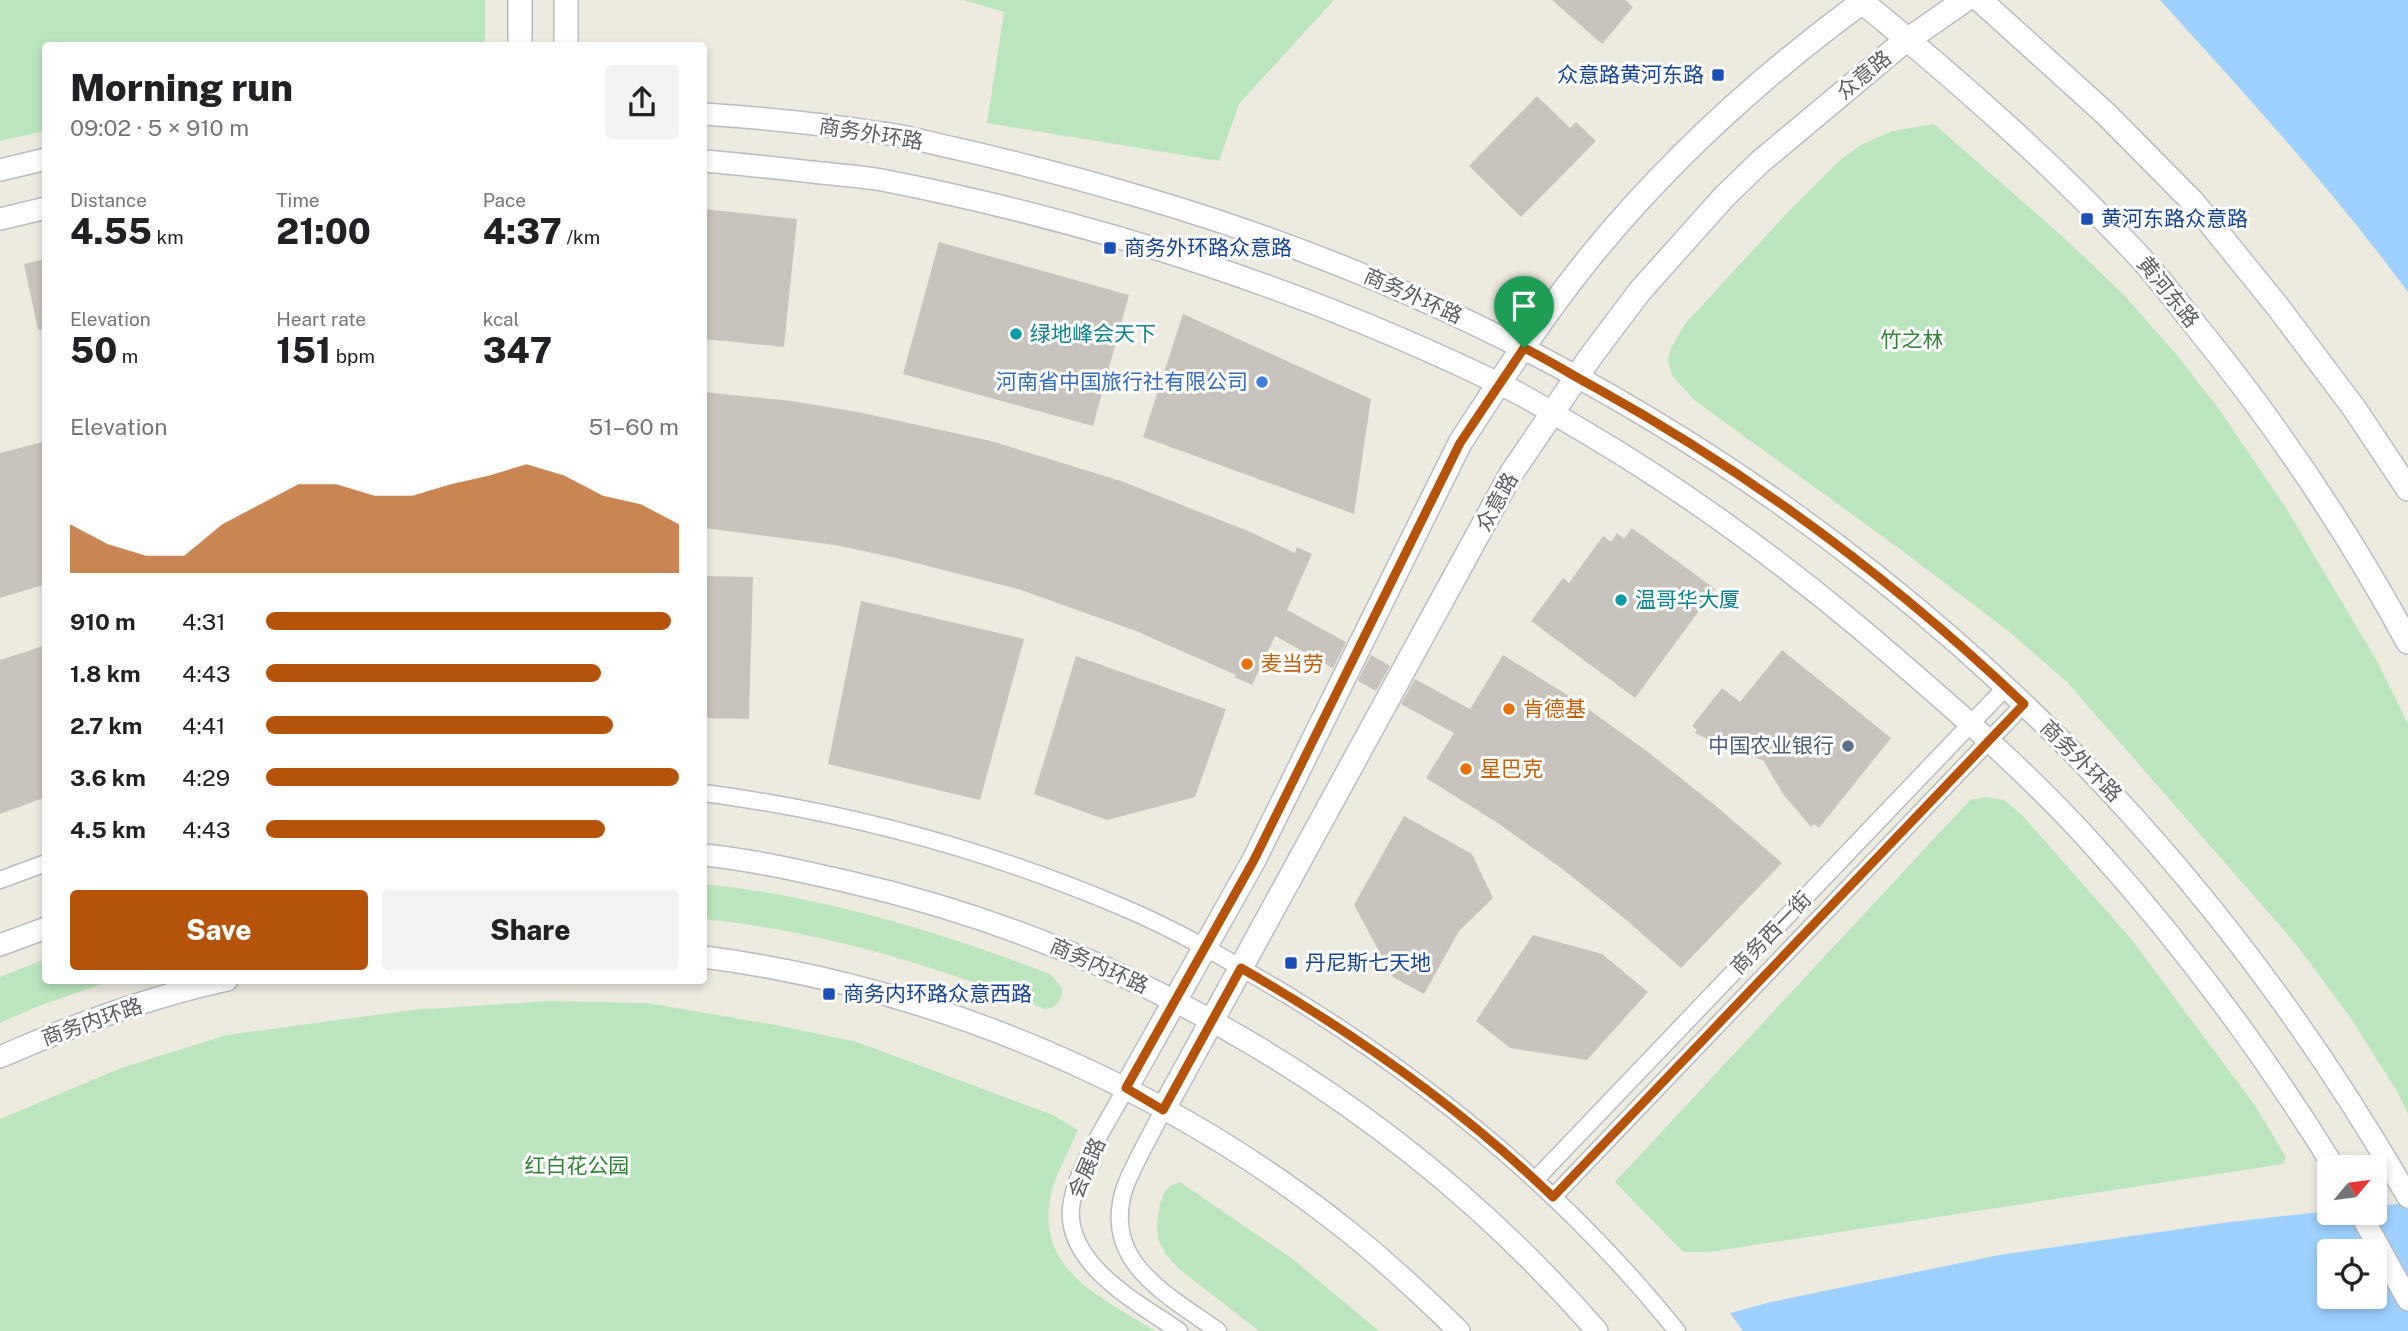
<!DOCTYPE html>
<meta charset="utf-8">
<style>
:root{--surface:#fff;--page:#f2f2f2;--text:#202124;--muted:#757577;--accent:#b45309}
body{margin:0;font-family:"Public Sans","Noto Sans SC",sans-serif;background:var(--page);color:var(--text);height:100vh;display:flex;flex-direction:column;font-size:26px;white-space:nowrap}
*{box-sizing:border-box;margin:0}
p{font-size:23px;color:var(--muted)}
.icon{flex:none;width:38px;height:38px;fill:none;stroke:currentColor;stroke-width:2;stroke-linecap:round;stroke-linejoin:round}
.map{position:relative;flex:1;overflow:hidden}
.panel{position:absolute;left:42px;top:42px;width:665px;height:942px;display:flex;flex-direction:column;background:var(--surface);border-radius:7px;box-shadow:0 4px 10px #0003}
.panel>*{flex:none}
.needle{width:46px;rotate:61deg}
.buttons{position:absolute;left:2317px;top:1155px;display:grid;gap:14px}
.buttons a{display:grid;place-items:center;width:70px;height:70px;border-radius:7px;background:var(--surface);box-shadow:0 4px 10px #0003;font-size:35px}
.pin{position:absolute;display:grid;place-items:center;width:60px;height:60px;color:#fff;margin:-72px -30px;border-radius:50% 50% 50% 0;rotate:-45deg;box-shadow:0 0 7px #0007}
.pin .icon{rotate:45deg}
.round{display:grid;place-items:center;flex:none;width:74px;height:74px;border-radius:7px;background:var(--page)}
.overview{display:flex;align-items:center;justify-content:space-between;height:119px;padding:0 28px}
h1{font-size:38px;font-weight:800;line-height:52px}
.figures{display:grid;grid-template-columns:repeat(3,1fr);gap:10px;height:119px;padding:7px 28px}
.figures div{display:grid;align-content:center}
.figures b{font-size:35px;font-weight:800}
.figures small{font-size:19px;font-weight:400}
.figures p{font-size:19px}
.chart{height:196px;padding:14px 28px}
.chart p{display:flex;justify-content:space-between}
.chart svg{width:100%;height:126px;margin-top:7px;fill:var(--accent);opacity:.7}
.primary-button{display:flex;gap:14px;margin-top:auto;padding:14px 28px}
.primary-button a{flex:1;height:80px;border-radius:7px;background:var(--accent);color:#fff;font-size:28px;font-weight:800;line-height:80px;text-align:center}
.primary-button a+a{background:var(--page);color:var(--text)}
ul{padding:0 28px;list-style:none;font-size:23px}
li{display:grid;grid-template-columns:112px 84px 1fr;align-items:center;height:52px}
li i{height:18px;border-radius:9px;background:var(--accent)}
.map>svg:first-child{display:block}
.green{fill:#bbe6bd}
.water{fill:#9ed1ff;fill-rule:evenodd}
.building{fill:#c8c4bd}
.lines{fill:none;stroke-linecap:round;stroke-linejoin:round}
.minor-casing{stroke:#b8bbc0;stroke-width:19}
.tertiary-casing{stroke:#b8bbc0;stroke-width:24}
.secondary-casing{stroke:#b9bcc3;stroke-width:26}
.minor{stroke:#fff;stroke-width:16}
.tertiary{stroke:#fff;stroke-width:21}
.secondary{stroke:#fff;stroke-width:23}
.route-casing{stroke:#fff;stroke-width:14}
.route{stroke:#b45309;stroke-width:9}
.transit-dot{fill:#1a4fb4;stroke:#fff;stroke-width:2.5}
.culture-dot{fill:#0f9aa8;stroke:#fff;stroke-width:2.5}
.shop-dot{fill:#3f7fe0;stroke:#fff;stroke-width:2.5}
.food-dot{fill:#e8710a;stroke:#fff;stroke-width:2.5}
.service-dot{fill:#5c6f8a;stroke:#fff;stroke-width:2.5}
.labels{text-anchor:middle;stroke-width:6;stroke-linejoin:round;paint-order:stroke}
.transit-label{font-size:21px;fill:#164399;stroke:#fff;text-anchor:start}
.street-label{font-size:21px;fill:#595d62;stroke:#fff}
.culture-label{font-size:21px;fill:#0d838f;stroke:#fff;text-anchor:start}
.park-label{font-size:21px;fill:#308237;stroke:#fff}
.shop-label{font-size:21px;fill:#366cbe;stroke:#fff;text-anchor:end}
.food-label{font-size:21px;fill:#c56008;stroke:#fff;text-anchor:start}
.service-label{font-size:21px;fill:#4e5e75;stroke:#fff;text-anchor:end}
</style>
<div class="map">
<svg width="2408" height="1331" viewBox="0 0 2408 1331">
<rect width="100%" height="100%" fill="#edebe0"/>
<g class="green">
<polygon points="0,0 485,0 485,45 46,46 45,131 0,141"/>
<polygon points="963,0 1334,0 1239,104 1219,161 987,123 1004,12"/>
<polygon points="1934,124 2062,236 2123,294 2177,355 2221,412 2286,508 2377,661 2408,724 2408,1114 2398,1093 2350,1017 2295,943 2066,681 2007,630 1900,549 1694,400 1672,375 1668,360 1671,348 1685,324 1787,213 1842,158 1861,145 1892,131"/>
<polygon points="1986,797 2004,800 2022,815 2132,940 2256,1107 2286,1157 2283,1164 1709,1252 1683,1252 1615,1182 1970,800"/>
<path d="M704,884C822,896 940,932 1050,974L1062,988C1063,999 1057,1008 1045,1009C936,966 820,931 704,919Z"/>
<polygon points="45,959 46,980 113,980 36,1007 0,1023 0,977"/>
<path d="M548,1001L647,1003L776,1025L857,1042L1053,1115L1078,1130C1070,1149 1058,1170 1052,1190C1032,1269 1100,1296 1155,1331H0V1119L121,1068L227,1035L412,1010Z"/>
<polygon points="1180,1182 1294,1260 1379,1331 1259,1331 1179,1269 1165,1253 1158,1239 1157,1225 1160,1204 1165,1191 1170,1186"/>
</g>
<g class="water">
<path d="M2160,0H2408V292C2332,189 2246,95 2160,0Z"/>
<path d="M2408,1203V1331H1743L1730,1313L1771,1302L1999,1255L2222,1223L2329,1211L2375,1213V1206ZM2329,1251H2375V1297H2329Z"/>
</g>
<g class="building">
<polygon points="1552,0 1625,0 1633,7 1602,44"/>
<polygon points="1537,96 1570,128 1576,122 1596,141 1521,217 1469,166"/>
<polygon points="704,209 797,219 784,347 704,339"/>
<polygon points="939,242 1129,295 1093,426 903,374"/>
<polygon points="46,259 46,329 38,330 24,264"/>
<polygon points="1183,314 1371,399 1354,514 1143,437"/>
<polygon points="704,392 791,401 858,412 991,441 1121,481 1248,531 1295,553 1297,547 1312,554 1287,610 1346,642 1333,668 1275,636 1252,685 1234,677 1236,675 1136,631 1018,589 896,558 835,545 704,528"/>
<polygon points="46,441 46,584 0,598 0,453"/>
<polygon points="1632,528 1715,589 1635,698 1531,621 1563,578 1569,583 1603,536 1611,542 1617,533 1624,539"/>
<polygon points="704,576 753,577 749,719 704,718"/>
<polygon points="861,601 1024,639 980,800 828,764"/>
<polygon points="46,645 46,797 0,814 0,660"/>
<polygon points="1782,650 1891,738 1819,828 1814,824 1811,827 1783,794 1763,760 1738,754 1695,733 1697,730 1692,726 1722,688 1740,702"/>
<polygon points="1371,655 1390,666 1376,691 1358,681"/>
<polygon points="1503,655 1577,701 1648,752 1716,806 1782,863 1681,968 1624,918 1561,868 1496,822 1426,778 1454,733 1401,704 1415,679 1470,709"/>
<polygon points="1076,656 1226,709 1195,797 1107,820 1034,794"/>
<polygon points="1404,816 1472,854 1493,898 1459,931 1424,994 1393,977 1354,905"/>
<polygon points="1533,935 1602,954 1648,992 1587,1060 1510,1048 1476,1021"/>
</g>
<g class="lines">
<g class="minor-casing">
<g id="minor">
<path d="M704,793C848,812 988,850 1122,907C1177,930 1228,960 1279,990C1432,1082 1565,1192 1677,1331"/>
<polyline points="0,880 46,863"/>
<path d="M1126,1088C1109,1120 1078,1166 1072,1201C1060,1262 1137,1302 1179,1331"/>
<path d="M1163,1110C1151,1135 1135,1161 1125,1187C1100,1262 1167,1294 1218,1331"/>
<polyline points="1535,1180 2006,687"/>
<polyline points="1553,1197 2024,704"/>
</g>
</g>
<g class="tertiary-casing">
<g id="tertiary">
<path d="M704,114C763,118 823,124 882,133C906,136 930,143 954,148C1020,163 1084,180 1148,199C1688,359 2128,709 2408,1197"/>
<path d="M704,161C740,164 776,168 813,172C836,175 860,176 882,180C1101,223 1316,293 1516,392C1539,404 1562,419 1585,432C1683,490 1774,556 1861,629C1942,698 2024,768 2095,847C2184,946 2264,1054 2334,1167"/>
<polyline points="0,170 46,159"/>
<polyline points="0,219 46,208"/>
<path d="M704,855C753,860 801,871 849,882C1137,948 1403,1108 1597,1331"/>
<polyline points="0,945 46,928"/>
<path d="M704,957C935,987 1167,1086 1349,1232C1388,1263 1424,1297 1459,1331"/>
<path d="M0,1057C73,1025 149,997 227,980"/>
<polyline points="2360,1213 2408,1300"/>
</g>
</g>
<g class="secondary-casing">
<g id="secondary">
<path d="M1860,0C1956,79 2049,160 2134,251C2155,273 2173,297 2192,321C2274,421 2346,528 2408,642"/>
<polyline points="1980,0 2106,114 2193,202 2278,307 2354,408 2408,489"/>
<polyline points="520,46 520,0"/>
<polyline points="566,46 566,0"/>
<path d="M1126,1088L1254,860L1460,443C1502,378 1545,312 1594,252C1673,156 1765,73 1865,0"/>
<polyline points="1163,1110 1511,474 1591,356 1640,291 1724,197 1760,162 1900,45 1965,0"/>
</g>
</g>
<use href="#minor" class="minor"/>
<use href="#tertiary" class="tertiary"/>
<use href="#secondary" class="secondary"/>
</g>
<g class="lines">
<g class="route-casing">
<path id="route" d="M1524,348C1549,360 1573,376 1598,389C1753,475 1896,582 2024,704L1553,1197C1459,1106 1354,1033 1241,968L1163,1110L1126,1088L1254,860L1460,443Z"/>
</g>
<use href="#route" class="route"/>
</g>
<g class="transit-dot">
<rect x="1711" y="68" width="14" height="14" rx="3.5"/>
<rect x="2080" y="212" width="14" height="14" rx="3.5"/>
<rect x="1103" y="241" width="14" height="14" rx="3.5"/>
<rect x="1284" y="956" width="14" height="14" rx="3.5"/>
<rect x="822" y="987" width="14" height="14" rx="3.5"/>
</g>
<g class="culture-dot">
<circle cx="1016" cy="334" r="7"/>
<circle cx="1621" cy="600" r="7"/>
</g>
<circle class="shop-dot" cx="1262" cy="382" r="7"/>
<g class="food-dot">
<circle cx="1247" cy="664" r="7"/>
<circle cx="1509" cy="709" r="7"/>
<circle cx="1466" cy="769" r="7"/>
</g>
<circle class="service-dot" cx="1848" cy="746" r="7"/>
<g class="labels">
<g class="transit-label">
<text x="1704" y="82" text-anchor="end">众意路黄河东路</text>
<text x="2101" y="226">黄河东路众意路</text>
<text x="1124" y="255">商务外环路众意路</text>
<text x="1305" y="970">丹尼斯七天地</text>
<text x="843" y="1001">商务内环路众意西路</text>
</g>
<g class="street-label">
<text transform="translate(1864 75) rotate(-39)" y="7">众意路</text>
<text transform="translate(871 134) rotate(9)" y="7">商务外环路</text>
<text transform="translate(2168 292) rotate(51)" y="7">黄河东路</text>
<text transform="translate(1413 296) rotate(24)" y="7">商务外环路</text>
<text transform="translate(1497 502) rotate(-61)" y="7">众意路</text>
<text transform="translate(2081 761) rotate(45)" y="7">商务外环路</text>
<text transform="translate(1771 933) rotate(-46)" y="7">商务西一街</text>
<text transform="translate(1099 966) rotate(24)" y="7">商务内环路</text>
<text transform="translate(92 1022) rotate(-19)" y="7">商务内环路</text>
<text transform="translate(1087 1168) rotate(-67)" y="7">会展路</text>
</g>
<g class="culture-label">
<text x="1030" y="341">绿地峰会天下</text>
<text x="1635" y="607">温哥华大厦</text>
</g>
<g class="park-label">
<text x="1912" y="347">竹之林</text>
<text x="577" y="1173">红白花公园</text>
</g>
<g class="shop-label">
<text x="1248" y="389">河南省中国旅行社有限公司</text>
</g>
<g class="food-label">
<text x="1261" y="671">麦当劳</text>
<text x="1523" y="716">肯德基</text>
<text x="1480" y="776">星巴克</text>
</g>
<g class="service-label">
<text x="1834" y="753">中国农业银行</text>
</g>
</g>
</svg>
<div class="buttons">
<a><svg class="needle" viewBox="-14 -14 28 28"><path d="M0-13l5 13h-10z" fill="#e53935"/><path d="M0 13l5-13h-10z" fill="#757577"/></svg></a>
<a><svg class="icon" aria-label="locate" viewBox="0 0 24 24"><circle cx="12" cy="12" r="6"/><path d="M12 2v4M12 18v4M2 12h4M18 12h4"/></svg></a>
</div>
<div class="pin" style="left:1524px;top:348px;background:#1e9e55"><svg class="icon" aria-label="arrive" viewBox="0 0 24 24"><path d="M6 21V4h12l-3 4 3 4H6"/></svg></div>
<section class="panel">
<div class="overview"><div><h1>Morning run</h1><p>09:02 · 5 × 910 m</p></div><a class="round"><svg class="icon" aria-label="share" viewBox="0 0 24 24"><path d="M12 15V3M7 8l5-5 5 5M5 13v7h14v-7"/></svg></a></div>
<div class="figures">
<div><p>Distance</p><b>4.55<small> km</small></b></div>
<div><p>Time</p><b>21:00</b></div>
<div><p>Pace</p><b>4:37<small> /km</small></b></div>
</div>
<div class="figures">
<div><p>Elevation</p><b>50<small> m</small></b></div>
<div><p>Heart rate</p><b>151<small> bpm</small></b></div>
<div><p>kcal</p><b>347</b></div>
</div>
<div class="chart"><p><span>Elevation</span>51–60 m</p>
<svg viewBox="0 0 160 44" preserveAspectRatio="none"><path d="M0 44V27L10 34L20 38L30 38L40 27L50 20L60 13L70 13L80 17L90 17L100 13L110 10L120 6L130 10L140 17L150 20L160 27V44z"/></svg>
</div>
<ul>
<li><b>910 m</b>4:31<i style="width:98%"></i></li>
<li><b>1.8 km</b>4:43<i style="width:81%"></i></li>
<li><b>2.7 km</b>4:41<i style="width:84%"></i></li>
<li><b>3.6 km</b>4:29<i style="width:100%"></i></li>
<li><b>4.5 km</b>4:43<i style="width:82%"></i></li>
</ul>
<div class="primary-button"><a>Save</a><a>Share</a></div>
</section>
</div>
